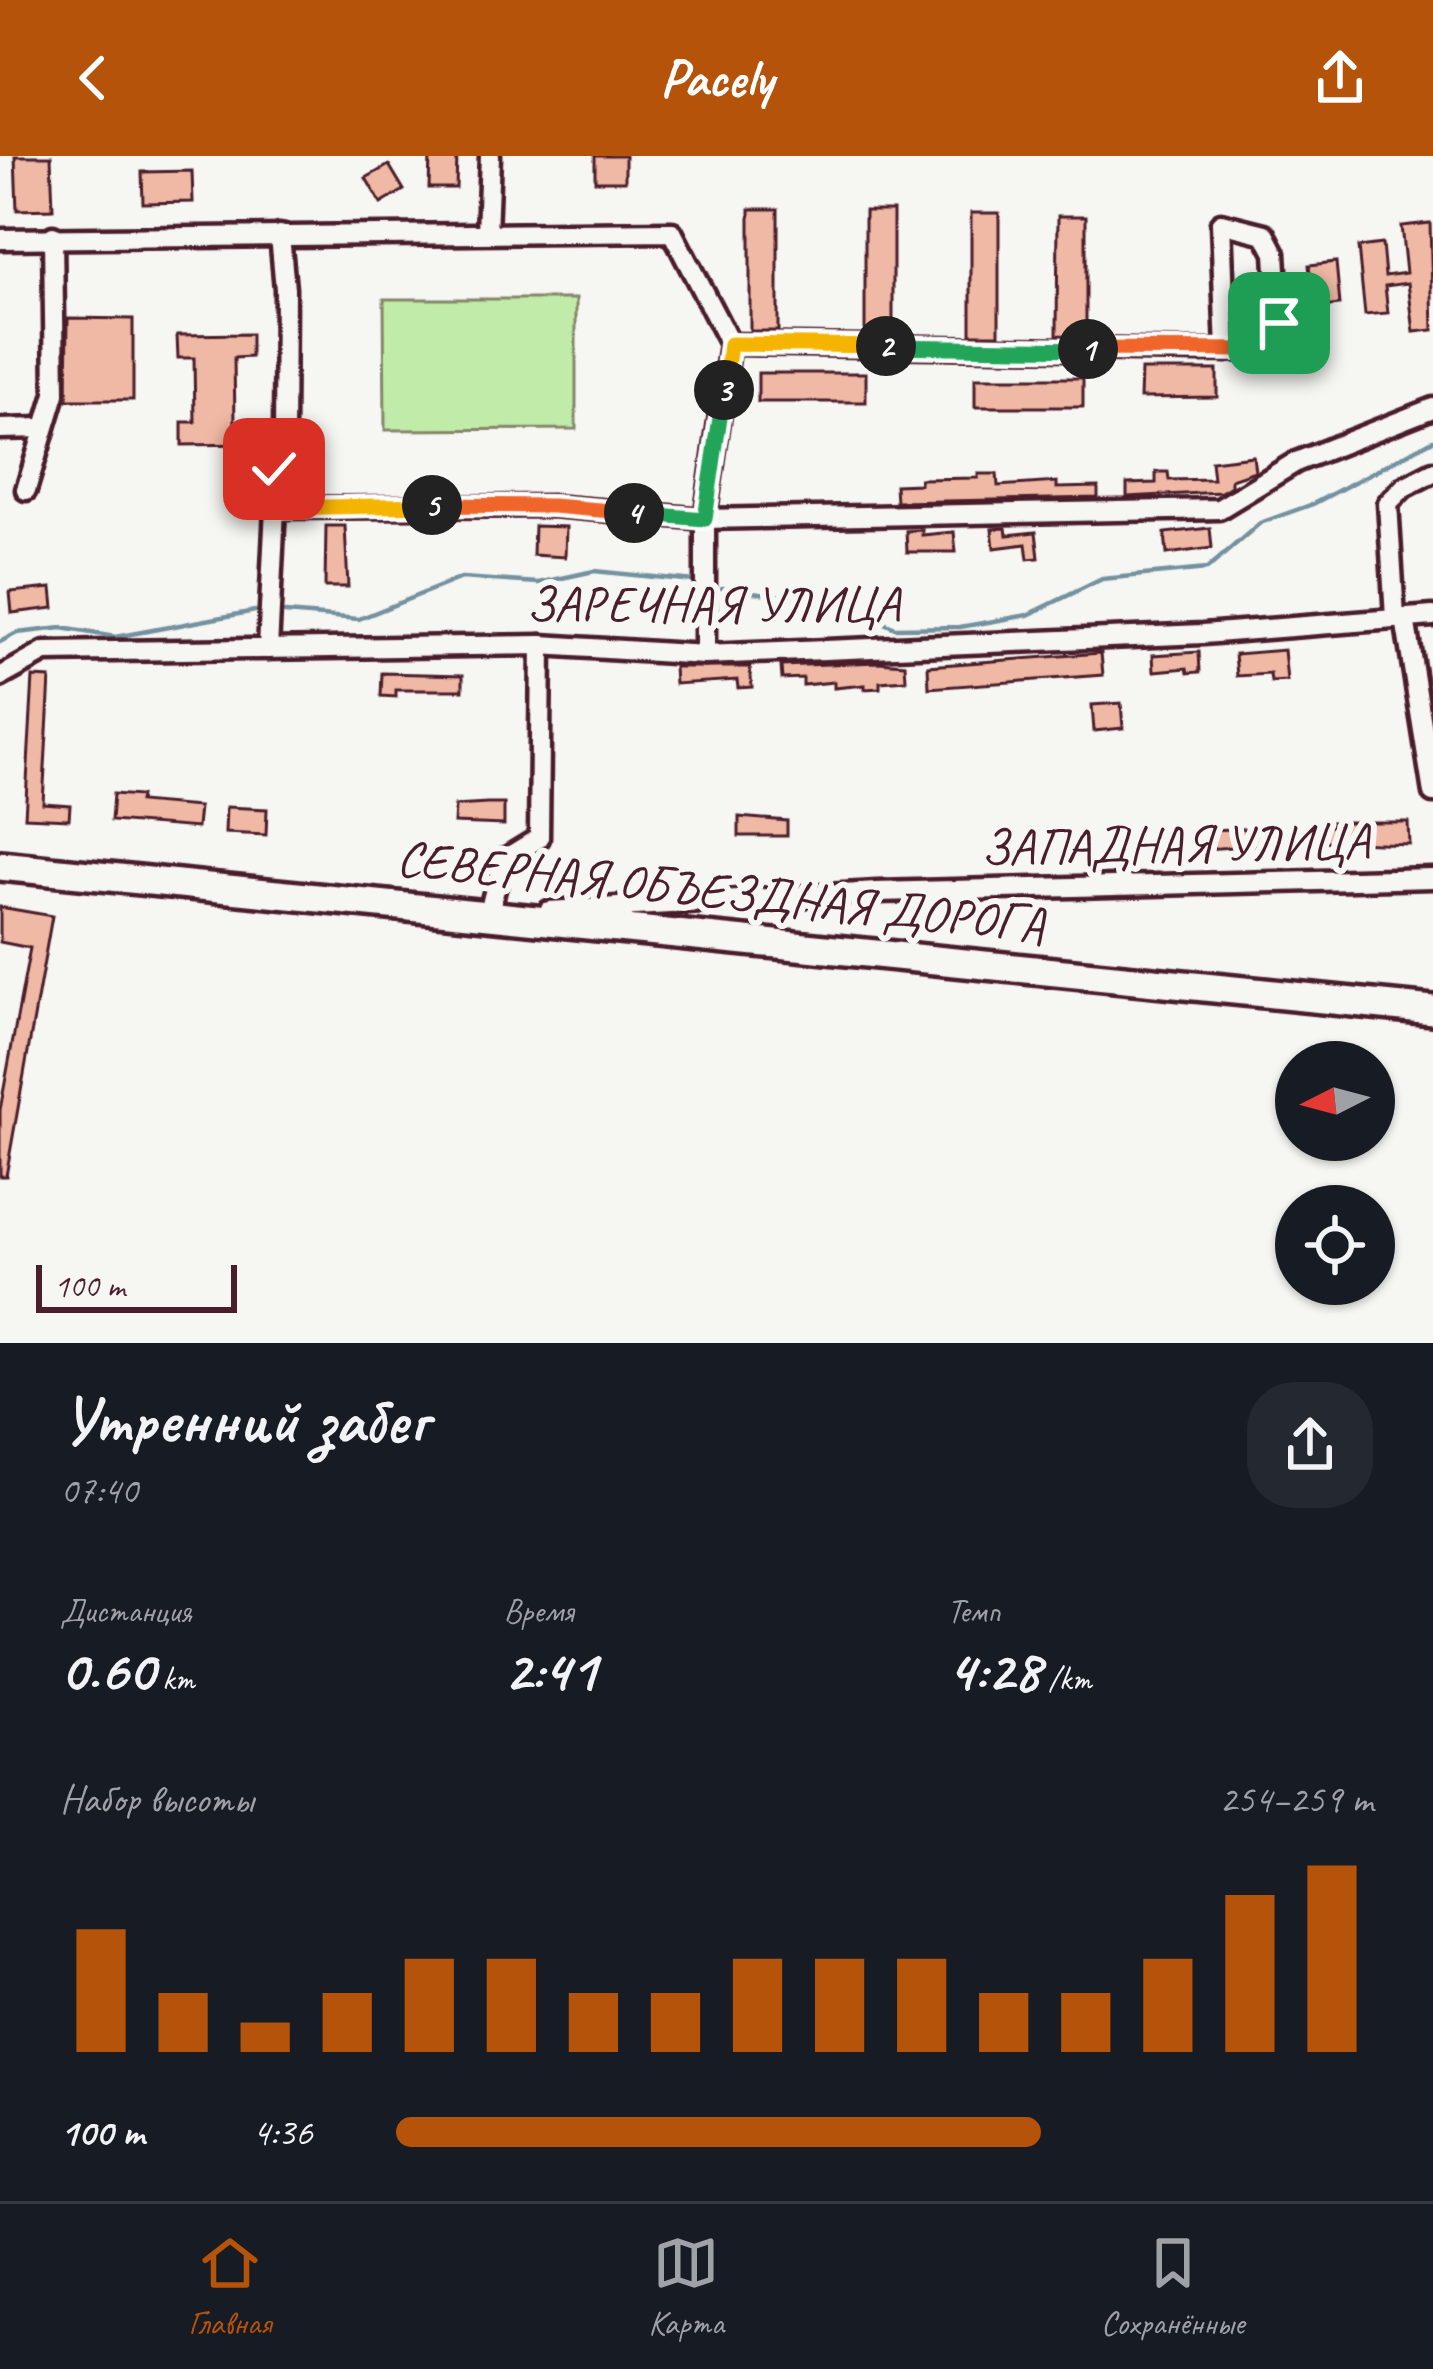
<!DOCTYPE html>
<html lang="ru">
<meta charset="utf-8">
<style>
:root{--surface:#171b24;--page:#242831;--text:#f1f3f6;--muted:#9ea1a6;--line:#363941;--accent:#b45309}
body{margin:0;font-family:Caveat,sans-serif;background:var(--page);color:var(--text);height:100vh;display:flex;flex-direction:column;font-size:45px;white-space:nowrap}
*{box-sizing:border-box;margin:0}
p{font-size:39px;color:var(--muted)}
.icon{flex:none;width:66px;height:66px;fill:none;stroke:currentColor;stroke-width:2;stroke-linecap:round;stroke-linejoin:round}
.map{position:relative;height:1187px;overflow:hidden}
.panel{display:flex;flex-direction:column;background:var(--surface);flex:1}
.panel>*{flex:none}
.needle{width:78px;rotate:264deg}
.buttons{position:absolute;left:1275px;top:885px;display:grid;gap:24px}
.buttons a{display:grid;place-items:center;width:120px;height:120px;border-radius:50%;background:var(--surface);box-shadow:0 3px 9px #0004;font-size:60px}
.scale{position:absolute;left:36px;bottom:30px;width:201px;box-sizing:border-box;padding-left:12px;border:6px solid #4a1f2b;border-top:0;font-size:33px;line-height:42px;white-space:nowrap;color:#4a1f2b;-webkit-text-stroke:9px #f6f6f2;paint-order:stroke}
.pin{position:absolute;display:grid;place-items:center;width:102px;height:102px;color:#fff;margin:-51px;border-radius:24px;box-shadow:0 6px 18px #0006}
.km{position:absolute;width:60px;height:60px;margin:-30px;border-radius:50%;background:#222;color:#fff;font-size:33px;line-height:60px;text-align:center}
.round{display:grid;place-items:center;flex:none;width:126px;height:126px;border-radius:48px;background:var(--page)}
.overview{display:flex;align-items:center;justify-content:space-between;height:204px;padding:0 60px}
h1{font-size:66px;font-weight:600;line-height:90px}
.stats{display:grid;grid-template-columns:repeat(3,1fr);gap:18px;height:204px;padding:12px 60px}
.stats div{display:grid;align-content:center}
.stats b{font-size:60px;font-weight:600}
.stats small{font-size:33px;font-weight:400}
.stats p{font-size:33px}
.chart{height:336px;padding:24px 60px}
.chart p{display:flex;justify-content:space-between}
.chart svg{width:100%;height:216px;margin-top:12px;stroke:var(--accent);stroke-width:6}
ul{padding:0 60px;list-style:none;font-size:39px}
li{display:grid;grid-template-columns:192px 144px 1fr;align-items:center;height:90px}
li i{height:30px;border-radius:15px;background:var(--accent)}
header{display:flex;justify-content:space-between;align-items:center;height:156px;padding:0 60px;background:var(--accent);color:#fff;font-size:54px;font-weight:600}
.menu{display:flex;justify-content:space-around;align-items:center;height:168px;border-top:3px solid var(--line);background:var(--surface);font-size:33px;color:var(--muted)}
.menu a{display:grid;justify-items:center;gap:6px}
.menu .on{color:var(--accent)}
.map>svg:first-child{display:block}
.green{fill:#c0eba8;stroke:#85856a;stroke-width:3}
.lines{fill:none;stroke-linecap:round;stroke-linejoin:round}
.stream{stroke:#73919f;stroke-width:4.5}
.building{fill:#f0b9a5;stroke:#4a1f2b;stroke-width:3}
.minor-casing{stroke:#4a1f2b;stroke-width:27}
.highway-casing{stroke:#4a1f2b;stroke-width:36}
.minor{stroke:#f6f6f2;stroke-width:18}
.highway{stroke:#f6f6f2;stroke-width:27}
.split-1-casing{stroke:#fff;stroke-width:24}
.split-2-casing{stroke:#fff;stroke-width:24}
.split-3-casing{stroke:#fff;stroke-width:24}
.split-4-casing{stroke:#fff;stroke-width:24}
.split-5-casing{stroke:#fff;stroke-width:24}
.split-6-casing{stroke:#fff;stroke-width:24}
.split-1{stroke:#f0652b;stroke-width:15}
.split-2{stroke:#22a559;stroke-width:15}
.split-3{stroke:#f5b400;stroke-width:15}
.split-4{stroke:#22a559;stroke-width:15}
.split-5{stroke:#f0652b;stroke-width:15}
.split-6{stroke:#f5b400;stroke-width:15}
.labels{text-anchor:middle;stroke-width:12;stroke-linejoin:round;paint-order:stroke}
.street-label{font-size:51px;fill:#4a1f2b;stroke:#f6f6f2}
</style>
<header><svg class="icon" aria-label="back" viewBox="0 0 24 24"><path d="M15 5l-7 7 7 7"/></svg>Pacely<svg class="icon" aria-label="share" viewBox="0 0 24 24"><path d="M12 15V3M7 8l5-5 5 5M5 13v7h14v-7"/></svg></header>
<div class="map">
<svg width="1433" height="1187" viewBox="0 0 1433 1187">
<rect width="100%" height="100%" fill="#f6f6f2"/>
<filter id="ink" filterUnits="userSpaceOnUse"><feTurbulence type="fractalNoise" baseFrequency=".00833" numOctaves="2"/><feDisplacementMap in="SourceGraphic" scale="24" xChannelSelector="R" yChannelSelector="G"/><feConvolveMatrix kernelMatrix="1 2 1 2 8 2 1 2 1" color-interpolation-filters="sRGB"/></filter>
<g filter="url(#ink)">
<polygon class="green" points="384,143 576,143 576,273 385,274"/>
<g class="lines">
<g class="stream">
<polyline points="722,432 843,448 895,472 960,471 1028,459 1102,423 1207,413 1260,367 1313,348 1433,284"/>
<polyline points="285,457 359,463 461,422 539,427 594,415 694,425"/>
<polyline points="0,486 17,477 62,472 115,481 255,455"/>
</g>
</g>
<g class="building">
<polygon points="15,0 51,0 53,53 17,54"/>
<polygon points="430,0 457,0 456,32 429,32"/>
<rect x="595" y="0" width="30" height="25"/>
<polygon points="389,9 404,34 381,48 366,22"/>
<polygon points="192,15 193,46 143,47 142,16"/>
<rect x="750" y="53" width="28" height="122"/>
<polygon points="865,55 893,55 893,177 865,176"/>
<rect x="971" y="57" width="28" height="121"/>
<polygon points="1058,60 1086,60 1086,180 1057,179"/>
<polygon points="1430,67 1433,174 1414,176 1408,127 1385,130 1388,157 1365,159 1358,91 1382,88 1385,120 1406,117 1401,70"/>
<polygon points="1336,106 1340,149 1314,152 1309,109"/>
<polygon points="68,162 133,163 133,244 67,244"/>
<polygon points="251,178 251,201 234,202 235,267 253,267 253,288 182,289 182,266 195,266 194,202 178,202 177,179"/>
<polygon points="1141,214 1217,214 1217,241 1140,242"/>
<rect x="758" y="217" width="108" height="29"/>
<rect x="975" y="222" width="108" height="29"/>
<polygon points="1253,300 1255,315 1231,323 1231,330 1221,336 1127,341 1127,328 1156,327 1156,316 1168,316 1169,324 1213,323 1211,305"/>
<polygon points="978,318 997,318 998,330 1057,326 1057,332 1098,331 1098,342 896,346 895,329 920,328 920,323 978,322"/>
<polygon points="326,370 345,370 348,431 325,431"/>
<polygon points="534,370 566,371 565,401 533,399"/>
<polygon points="1006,372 1007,379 1036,376 1039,402 1028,403 1026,388 994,392 992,373"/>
<polygon points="1210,372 1212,392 1167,398 1165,377"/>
<polygon points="922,374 922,379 954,376 956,396 907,396 906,375"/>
<polygon points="52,432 54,452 12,457 10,436"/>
<polygon points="1284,494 1287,525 1271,526 1270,518 1237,520 1235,498"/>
<polygon points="1199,496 1200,516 1188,517 1187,512 1154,515 1153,499"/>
<polygon points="1101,497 1103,519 929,532 928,510"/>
<polygon points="878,506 905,508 906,524 880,526 880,532 865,533 865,529 834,532 834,526 803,529 803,522 782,523 781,510"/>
<polygon points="674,511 750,511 752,531 738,532 737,524 675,528"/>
<polygon points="382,517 463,519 463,534 396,534 396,541 381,540"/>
<polygon points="33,521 50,522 43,647 70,649 69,663 25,661"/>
<polygon points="1121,547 1123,572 1094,575 1092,549"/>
<polygon points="113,638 140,640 139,646 199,651 197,672 111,665"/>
<polygon points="487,648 504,648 504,669 454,667 455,650"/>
<polygon points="226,651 267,653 266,679 225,677"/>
<polygon points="739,661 787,665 787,680 739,680"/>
<polygon points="1332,666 1408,666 1409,688 1318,685 1206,693 1205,674 1333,670"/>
<polygon points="0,751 52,760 6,1020 0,1020 0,954 30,792 0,786"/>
</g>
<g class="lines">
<g class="minor-casing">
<g id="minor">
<polyline points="487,77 490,0"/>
<polyline points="0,83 672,76 730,188"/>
<polyline points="730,188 1200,195 1252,194 1279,167 1275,97 1265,78 1221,67 1226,195"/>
<polyline points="0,273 44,272"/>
<polyline points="26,334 55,238 53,80"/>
<polyline points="275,352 274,313 284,283 285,133 280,79"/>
<polyline points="1395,462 1388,347 1404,331 1433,316"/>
<polyline points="1405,462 1433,637"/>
<polyline points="268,493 275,352 552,350 705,363 1219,353 1296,306 1433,252"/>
<polyline points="705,499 705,363 730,188"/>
<polyline points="0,521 45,496 541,489 705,499 1203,478 1433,460"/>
<polyline points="549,755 877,736 1433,722"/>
<polyline points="498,758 488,759 503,704 539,682 541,489"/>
</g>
</g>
<g class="highway-casing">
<polyline id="highway" points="0,710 1433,854"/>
</g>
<use href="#minor" class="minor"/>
<use href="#highway" class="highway"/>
</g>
</g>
<g class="lines" filter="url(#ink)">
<g class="split-1-casing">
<polyline id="split-1" points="1088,193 1252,194 1279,167"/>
</g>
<g class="split-2-casing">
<polyline id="split-2" points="886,190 1088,193"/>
</g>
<g class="split-3-casing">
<polyline id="split-3" points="724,234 730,188 886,190"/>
</g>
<g class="split-4-casing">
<polyline id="split-4" points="634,357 705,363 724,234"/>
</g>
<g class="split-5-casing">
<polyline id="split-5" points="432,349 553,350 634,357"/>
</g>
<g class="split-6-casing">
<polyline id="split-6" points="274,313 275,352 432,349"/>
</g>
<use href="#split-1" class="split-1"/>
<use href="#split-2" class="split-2"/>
<use href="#split-3" class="split-3"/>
<use href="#split-4" class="split-4"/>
<use href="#split-5" class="split-5"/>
<use href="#split-6" class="split-6"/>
</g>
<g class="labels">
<g class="street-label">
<text x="713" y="465">ЗАРЕЧНАЯ УЛИЦА</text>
<text transform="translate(1175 687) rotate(-1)" y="18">ЗАПАДНАЯ УЛИЦА</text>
<text transform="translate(721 734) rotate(6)" y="18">СЕВЕРНАЯ ОБЪЕЗДНАЯ ДОРОГА</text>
</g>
</g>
</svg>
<div class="buttons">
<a><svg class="needle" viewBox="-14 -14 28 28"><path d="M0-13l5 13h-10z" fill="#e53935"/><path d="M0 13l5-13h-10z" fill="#9ea1a6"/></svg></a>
<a><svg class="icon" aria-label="locate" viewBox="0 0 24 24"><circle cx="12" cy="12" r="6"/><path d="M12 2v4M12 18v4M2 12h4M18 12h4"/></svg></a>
</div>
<div class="scale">100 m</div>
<div class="pin" style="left:1279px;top:167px;background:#1e9e55"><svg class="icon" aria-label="arrive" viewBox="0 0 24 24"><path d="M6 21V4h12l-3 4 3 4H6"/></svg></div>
<div class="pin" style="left:274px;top:313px;background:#d93025"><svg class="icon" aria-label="check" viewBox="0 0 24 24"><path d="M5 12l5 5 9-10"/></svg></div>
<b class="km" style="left:1088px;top:193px">1</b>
<b class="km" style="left:886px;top:190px">2</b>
<b class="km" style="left:724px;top:234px">3</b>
<b class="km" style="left:634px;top:357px">4</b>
<b class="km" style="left:432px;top:349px">5</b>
</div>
<section class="panel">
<div class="overview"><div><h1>Утренний забег</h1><p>07:40</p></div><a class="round"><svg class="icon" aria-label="share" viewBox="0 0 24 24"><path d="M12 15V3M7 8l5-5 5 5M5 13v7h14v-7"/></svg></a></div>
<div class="stats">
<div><p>Дистанция</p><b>0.60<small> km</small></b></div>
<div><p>Время</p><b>2:41</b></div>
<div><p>Темп</p><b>4:28<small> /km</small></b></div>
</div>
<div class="chart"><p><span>Набор высоты</span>254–259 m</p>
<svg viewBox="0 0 160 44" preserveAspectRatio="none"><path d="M5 44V19M15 44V32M25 44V38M35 44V32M45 44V25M55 44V25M65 44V32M75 44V32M85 44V25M95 44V25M105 44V25M115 44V32M125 44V32M135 44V25M145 44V12M155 44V6"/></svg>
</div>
<ul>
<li><b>100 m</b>4:36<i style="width:66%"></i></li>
</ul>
</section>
<nav class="menu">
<a class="on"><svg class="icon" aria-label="home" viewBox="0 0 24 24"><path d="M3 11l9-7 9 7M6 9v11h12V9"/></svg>Главная</a>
<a><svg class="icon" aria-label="map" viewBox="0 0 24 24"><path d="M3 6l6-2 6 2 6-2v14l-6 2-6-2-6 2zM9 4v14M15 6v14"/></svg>Карта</a>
<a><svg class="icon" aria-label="saved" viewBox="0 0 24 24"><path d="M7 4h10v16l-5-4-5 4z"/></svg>Сохранённые</a>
</nav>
